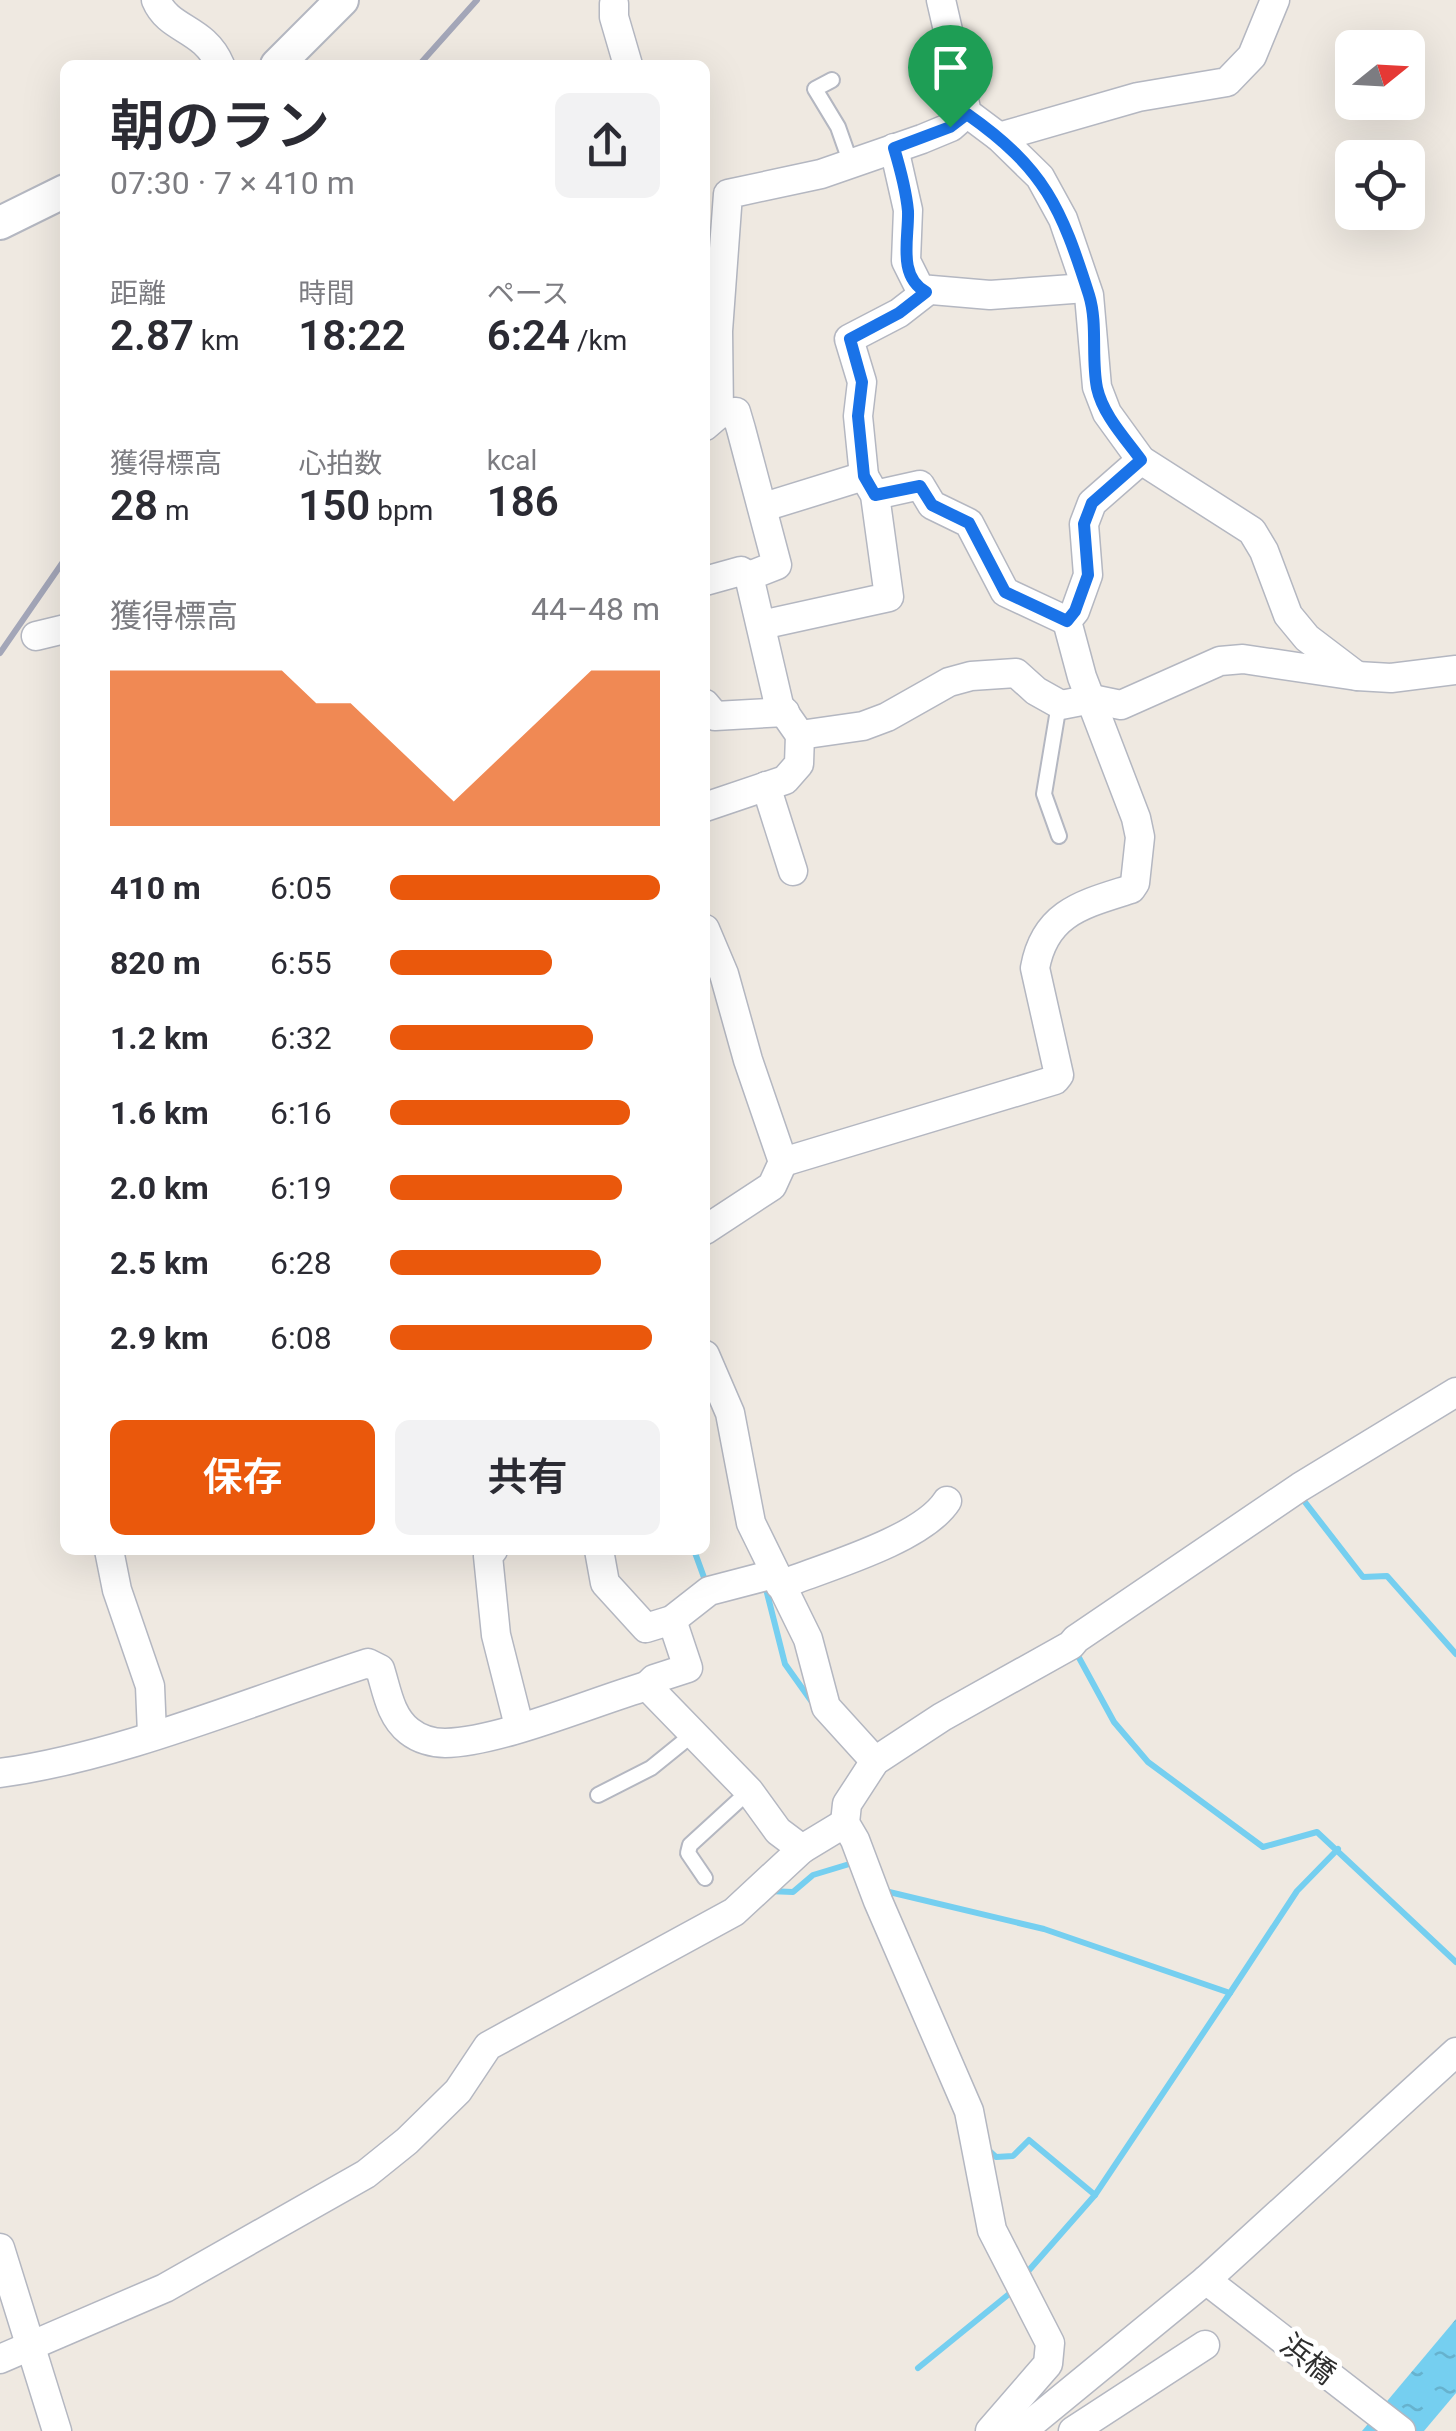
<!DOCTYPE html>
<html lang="ja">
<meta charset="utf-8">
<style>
:root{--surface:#fff;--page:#f2f2f3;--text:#2b2b33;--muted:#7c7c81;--accent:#ea580c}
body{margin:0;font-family:Roboto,"Noto Sans JP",sans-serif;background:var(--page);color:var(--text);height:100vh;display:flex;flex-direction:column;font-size:38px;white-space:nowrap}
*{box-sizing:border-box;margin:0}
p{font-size:32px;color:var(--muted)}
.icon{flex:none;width:55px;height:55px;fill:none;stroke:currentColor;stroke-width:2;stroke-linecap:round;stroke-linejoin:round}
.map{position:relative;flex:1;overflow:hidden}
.details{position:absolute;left:60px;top:60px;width:650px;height:1495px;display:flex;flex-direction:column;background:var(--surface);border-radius:15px;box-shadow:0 10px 40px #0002}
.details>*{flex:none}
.needle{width:65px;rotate:72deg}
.tools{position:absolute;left:1335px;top:30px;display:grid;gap:20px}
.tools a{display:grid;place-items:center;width:90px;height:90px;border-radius:15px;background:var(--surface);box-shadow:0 10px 40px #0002;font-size:50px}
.pin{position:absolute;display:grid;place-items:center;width:85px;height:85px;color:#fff;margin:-102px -42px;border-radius:50% 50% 50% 0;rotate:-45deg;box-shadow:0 0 10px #0007}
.pin .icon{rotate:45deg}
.round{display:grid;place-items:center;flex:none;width:105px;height:105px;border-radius:15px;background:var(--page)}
.overview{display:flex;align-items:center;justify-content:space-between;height:170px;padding:0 50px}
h1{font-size:55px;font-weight:600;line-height:75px}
.metrics{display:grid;grid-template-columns:repeat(3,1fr);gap:15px;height:170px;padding:10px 50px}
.metrics div{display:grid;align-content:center}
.metrics b{font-size:42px;font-weight:600}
.metrics small{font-size:28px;font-weight:400}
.metrics p{font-size:28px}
.chart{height:280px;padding:20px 50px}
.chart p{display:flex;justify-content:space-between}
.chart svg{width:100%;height:180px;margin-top:10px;fill:var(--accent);opacity:.7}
.cta{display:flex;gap:20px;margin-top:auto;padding:20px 50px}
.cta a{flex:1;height:115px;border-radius:15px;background:var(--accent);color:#fff;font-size:40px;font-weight:600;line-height:115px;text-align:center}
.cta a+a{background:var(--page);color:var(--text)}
ul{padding:0 50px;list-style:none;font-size:32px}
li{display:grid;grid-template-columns:160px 120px 1fr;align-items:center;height:75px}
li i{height:25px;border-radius:12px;background:var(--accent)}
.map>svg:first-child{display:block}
.water{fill:url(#water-ripples)}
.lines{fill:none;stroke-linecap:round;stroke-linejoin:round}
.stream{stroke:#75cff0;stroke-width:6}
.service-casing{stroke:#b4b7c1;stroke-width:18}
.minor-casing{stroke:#b4b7c1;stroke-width:31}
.tertiary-casing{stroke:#b4b7c1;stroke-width:36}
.service{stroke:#fff;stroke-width:14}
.minor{stroke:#fff;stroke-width:28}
.tertiary{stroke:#fff;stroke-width:32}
.rail{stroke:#a3a6b8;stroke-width:6}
.route-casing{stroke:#fff;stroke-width:20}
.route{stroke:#1a73e8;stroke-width:12}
.labels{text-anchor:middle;stroke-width:10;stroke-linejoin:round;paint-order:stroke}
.street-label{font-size:30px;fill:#2e2e2e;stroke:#fff}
</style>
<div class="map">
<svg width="1456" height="2431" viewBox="0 0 1456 2431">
<defs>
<pattern id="water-ripples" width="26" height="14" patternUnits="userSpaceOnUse" patternTransform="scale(2.5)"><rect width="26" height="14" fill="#75cff0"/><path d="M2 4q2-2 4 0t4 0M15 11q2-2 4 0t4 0" fill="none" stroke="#66b2ce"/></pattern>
</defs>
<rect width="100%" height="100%" fill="#efe9e1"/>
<polygon class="water" points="1456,2319 1456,2393 1424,2431 1362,2431"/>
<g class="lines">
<g class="stream">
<polyline points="1301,1497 1363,1577 1387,1576 1456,1654"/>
<polyline points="694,1550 706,1583"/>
<polyline points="766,1589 785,1664 812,1702"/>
<polyline points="1073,1656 1077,1654 1114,1722 1148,1762 1263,1847 1317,1832 1456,1962"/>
<polyline points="768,1891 793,1892 813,1875 856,1862"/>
<polyline points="885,1891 1044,1929 1230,1993 1297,1891 1338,1849"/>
<polyline points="985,2147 996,2157 1013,2156 1029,2140 1095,2195 1230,1993"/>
<polyline points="1023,2277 1095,2195"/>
<polyline points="918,2368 1009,2294"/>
</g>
<g class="service-casing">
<g id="service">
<polyline points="832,80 815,89 838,127 850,161"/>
<polyline points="1059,704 1044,794 1059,836"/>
<polyline points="598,1795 651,1768 693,1734"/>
<polyline points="705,1878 688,1853 690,1845 749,1791"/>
</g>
</g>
<g class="minor-casing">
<g id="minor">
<path d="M156,0C169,31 204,27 220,65"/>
<polyline points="941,0 967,113 999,137 1040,177 1063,219 1089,295 1097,387 1107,413 1141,460 1252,531 1264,551 1288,615 1307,638 1357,676"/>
<polyline points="614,4 614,17 628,65"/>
<polyline points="999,137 1138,97 1227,82 1252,56 1275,0"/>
<polyline points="894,148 908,210 906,261 920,289 990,295 1086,288"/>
<polyline points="719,414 718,331 728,194 821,174 922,139 951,127 967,113"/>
<polyline points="705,426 719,414 736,412 741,429 777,565 749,576 779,705 800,735 799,764 785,780 705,807"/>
<polyline points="864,476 858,416 862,382 849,339 899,313 926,292"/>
<polyline points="875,495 920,485 932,505 969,523 1005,592 1067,621"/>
<polyline points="705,581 741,571 749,576"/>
<polyline points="761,625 889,597 875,495 864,476 764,507"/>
<polyline points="36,636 65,629"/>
<polyline points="705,704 715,716 785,712"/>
<polyline points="800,735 863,726 887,717 949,682 971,676 1016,673 1036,691 1061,705 1092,699 1121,705 1220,661 1243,659 1357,676 1391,678 1456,670"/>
<polyline points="766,786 793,871"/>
<polyline points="705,929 724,974 748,1060 783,1162 772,1186 705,1230"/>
<path d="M783,1162L1055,1080L1059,1075L1035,968C1045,912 1084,904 1131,889L1135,883L1140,837L1136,818L1082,677L1067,621L1075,611L1088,575L1084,524L1092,503L1141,460"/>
<polyline points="705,1355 730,1413 751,1523 808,1639 826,1707 875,1761"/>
<polyline points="109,1550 117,1590 150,1686 152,1734"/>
<polyline points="493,1550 488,1556 496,1635 519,1726"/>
<polyline points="599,1550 605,1583 646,1628 672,1620 709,1591 774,1574"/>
<path d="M780,1585C823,1568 922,1540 947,1501"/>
<polyline points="647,1686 654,1679 688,1668 672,1620"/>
<path d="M0,1773C122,1756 250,1701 368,1663L380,1669C387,1691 390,1716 409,1731C419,1739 433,1743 445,1743C500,1742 592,1702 647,1686L749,1791L778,1831L802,1849"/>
<polyline points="0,2248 57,2431"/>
<polyline points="1206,2280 1401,2431"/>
<polyline points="0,2359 165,2288 366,2174 407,2141 458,2091 488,2046 734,1912 802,1849 845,1823"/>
<polyline points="990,2431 1048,2364 1050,2343 992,2230 969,2111 878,1901 855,1840 845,1823 847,1804 875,1761 942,1717 1071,1645 1076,1639 1300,1487 1456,1392"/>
<polyline points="1022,2431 1206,2280 1456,2052"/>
<polyline points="1073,2431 1205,2345"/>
</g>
</g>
<g class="tertiary-casing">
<g id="tertiary">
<polyline points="277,65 342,0"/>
<polyline points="0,223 65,191"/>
</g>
</g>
<use href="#service" class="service"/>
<use href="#minor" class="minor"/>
<use href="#tertiary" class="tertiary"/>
<g class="rail">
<polyline points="419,65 477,0"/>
<polyline points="0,653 65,559"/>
</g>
</g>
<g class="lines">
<g class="route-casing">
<path id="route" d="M967,114C1045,169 1061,207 1089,295C1098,324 1091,358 1097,388C1103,415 1125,438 1141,460L1092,503L1084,524L1088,575L1075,611L1067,621L1005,592L969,523L932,505L920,486L875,495L864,476L858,416L862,382L850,339L899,313L926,292C897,276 909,238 908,211C906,190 900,168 894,148L950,127Z"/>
</g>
<use href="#route" class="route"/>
</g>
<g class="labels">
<g class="street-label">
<text transform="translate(1308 2359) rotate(38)" y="10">浜橋</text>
</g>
</g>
</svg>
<div class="tools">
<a><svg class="needle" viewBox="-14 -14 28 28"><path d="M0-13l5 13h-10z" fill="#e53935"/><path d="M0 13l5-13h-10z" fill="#7c7c81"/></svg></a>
<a><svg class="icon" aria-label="locate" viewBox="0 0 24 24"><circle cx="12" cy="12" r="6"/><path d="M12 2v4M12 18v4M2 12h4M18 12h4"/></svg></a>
</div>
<div class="pin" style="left:950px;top:127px;background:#1e9e55"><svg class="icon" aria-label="arrive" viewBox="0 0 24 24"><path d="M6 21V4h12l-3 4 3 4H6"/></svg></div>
<section class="details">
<div class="overview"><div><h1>朝のラン</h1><p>07:30 · 7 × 410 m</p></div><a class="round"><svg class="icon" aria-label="share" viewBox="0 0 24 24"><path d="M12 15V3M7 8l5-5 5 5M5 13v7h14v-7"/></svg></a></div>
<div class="metrics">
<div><p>距離</p><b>2.87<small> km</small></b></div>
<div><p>時間</p><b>18:22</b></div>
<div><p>ペース</p><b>6:24<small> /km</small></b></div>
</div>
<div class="metrics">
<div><p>獲得標高</p><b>28<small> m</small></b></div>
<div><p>心拍数</p><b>150<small> bpm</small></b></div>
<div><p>kcal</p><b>186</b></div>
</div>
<div class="chart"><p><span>獲得標高</span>44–48 m</p>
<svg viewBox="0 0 160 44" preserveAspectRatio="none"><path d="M0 44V6L10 6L20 6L30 6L40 6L50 6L60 14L70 14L80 22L90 30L100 38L110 30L120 22L130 14L140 6L150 6L160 6V44z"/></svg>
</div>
<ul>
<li><b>410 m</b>6:05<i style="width:100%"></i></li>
<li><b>820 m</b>6:55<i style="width:60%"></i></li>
<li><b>1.2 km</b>6:32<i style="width:75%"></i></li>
<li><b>1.6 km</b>6:16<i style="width:89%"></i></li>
<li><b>2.0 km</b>6:19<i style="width:86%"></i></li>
<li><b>2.5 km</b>6:28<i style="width:78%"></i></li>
<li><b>2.9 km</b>6:08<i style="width:97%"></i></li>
</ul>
<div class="cta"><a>保存</a><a>共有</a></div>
</section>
</div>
